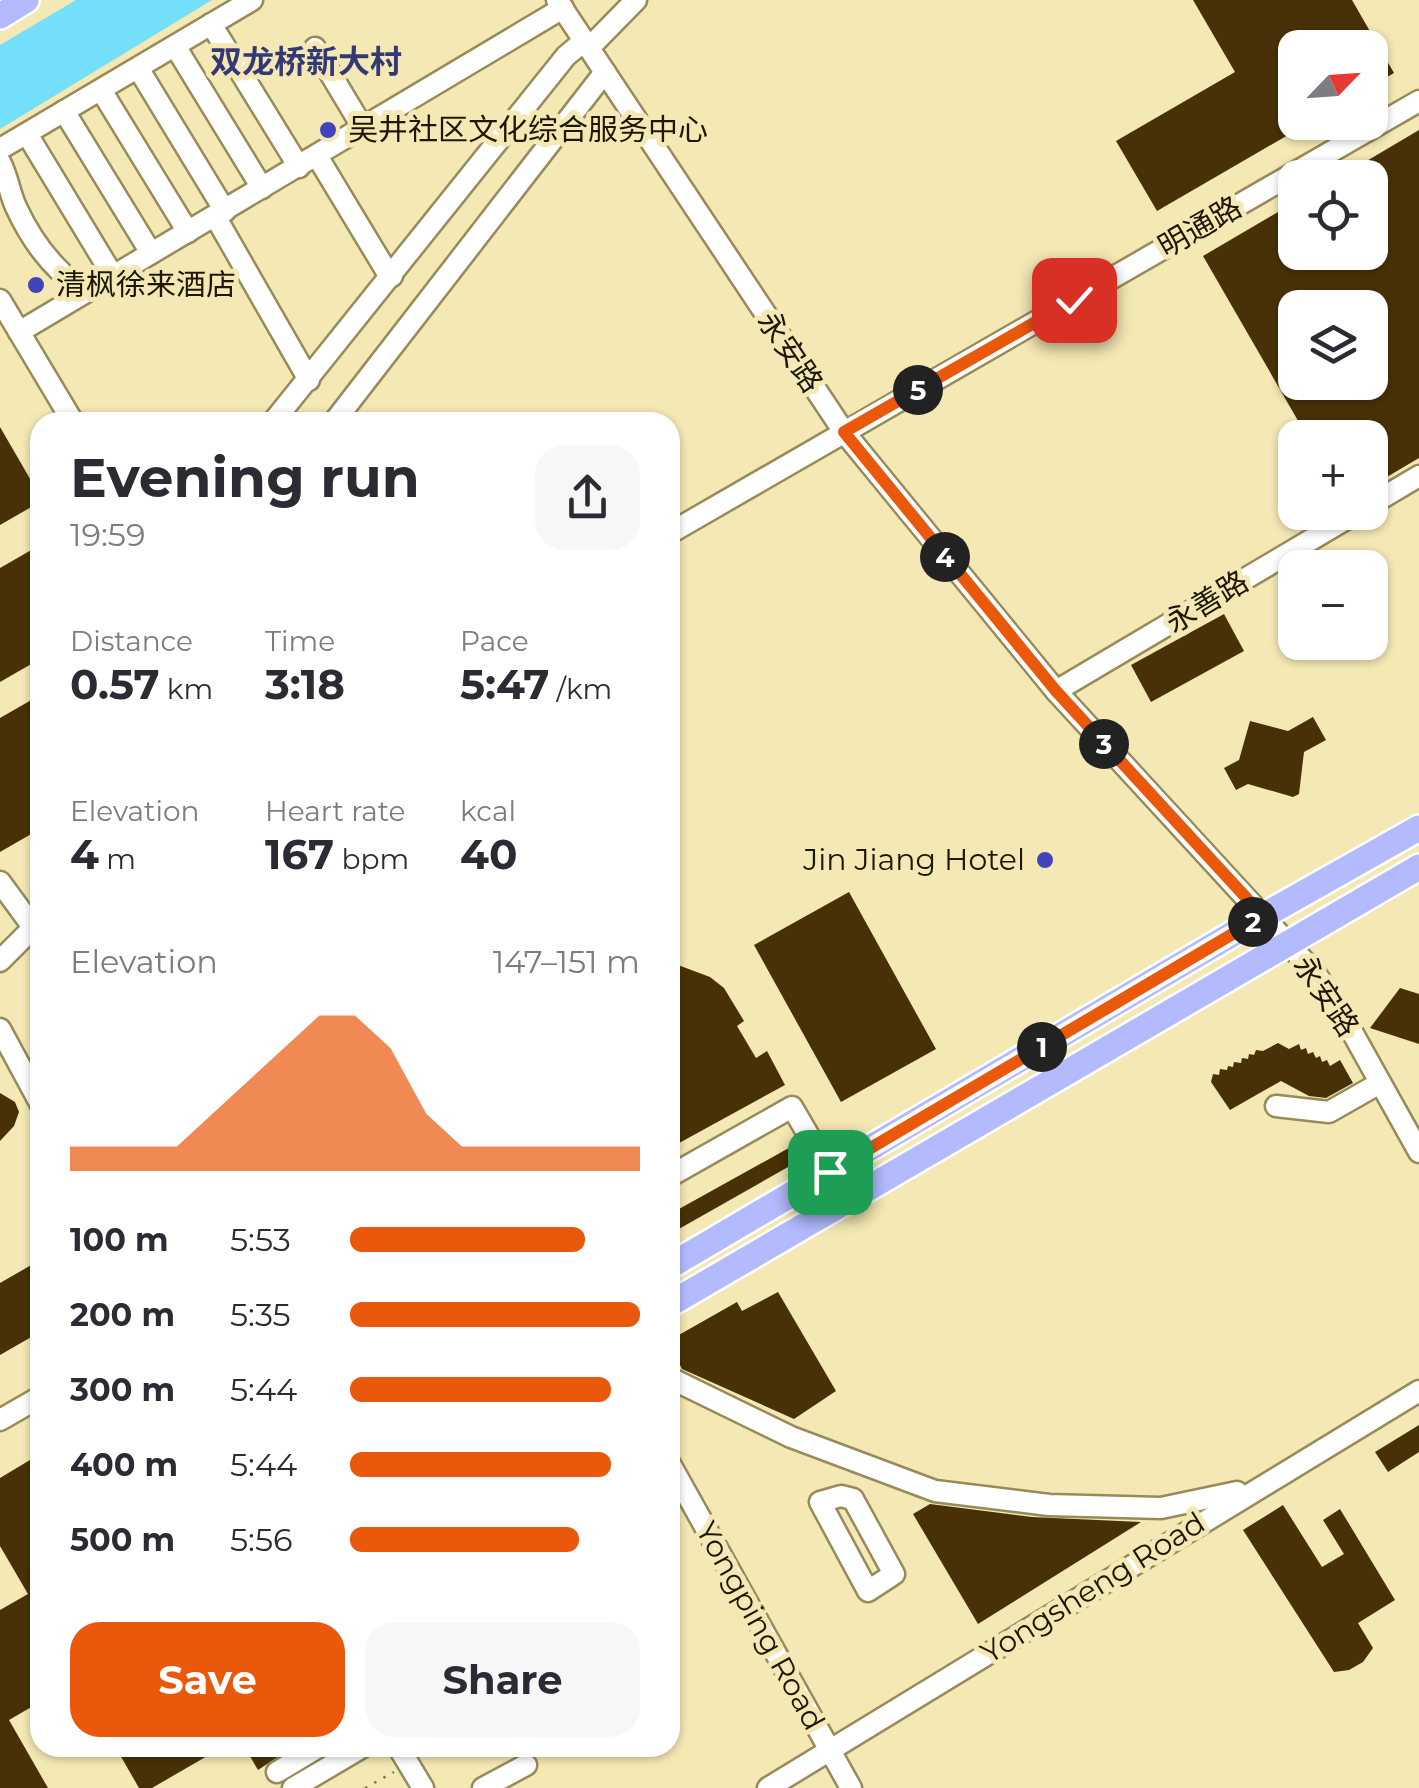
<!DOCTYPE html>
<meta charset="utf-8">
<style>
:root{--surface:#fff;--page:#f7f7f7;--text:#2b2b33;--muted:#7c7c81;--accent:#ea580c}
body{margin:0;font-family:Montserrat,"Noto Sans SC",sans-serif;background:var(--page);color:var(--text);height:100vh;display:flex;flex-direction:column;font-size:38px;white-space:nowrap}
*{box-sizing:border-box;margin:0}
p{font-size:32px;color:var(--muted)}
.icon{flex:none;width:55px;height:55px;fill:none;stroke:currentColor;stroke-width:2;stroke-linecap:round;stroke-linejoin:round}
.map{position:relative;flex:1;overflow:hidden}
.side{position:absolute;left:30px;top:412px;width:650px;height:1345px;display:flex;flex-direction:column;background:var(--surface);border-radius:30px;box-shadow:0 2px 8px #0004}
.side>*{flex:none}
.needle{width:65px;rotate:65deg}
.controls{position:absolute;left:1278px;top:30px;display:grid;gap:20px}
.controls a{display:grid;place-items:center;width:110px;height:110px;border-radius:20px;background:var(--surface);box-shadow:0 2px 8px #0004;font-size:50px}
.pin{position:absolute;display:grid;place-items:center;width:85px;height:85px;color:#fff;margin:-42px;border-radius:20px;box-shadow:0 5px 15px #0006}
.km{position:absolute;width:50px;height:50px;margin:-25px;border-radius:50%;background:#222;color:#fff;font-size:28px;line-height:50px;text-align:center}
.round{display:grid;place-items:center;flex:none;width:105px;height:105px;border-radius:30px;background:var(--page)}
.headline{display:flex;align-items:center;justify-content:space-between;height:170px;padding:0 40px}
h1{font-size:55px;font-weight:700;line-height:75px}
.figures{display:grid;grid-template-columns:repeat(3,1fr);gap:15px;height:170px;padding:10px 40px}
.figures div{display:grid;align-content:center}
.figures b{font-size:42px;font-weight:700}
.figures small{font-size:28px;font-weight:400}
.figures p{font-size:28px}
.chart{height:280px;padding:20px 40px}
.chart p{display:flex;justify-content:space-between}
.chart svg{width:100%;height:180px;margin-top:10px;fill:var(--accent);opacity:.7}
.action{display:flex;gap:20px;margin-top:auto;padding:20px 40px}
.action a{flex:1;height:115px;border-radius:30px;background:var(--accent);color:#fff;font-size:40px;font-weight:700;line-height:115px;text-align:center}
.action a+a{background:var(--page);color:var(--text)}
ul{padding:0 40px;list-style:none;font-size:32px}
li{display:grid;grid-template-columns:160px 120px 1fr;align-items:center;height:75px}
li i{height:25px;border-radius:12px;background:var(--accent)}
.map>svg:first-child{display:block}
.water{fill:#73dffa}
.building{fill:#493107;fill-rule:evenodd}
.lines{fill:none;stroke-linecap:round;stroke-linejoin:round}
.minor-casing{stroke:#968b59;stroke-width:25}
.major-casing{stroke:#fff;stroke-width:30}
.path{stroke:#807856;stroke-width:2.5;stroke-dasharray:2.5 8;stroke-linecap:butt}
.minor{stroke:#fff;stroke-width:20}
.major{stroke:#b3bafe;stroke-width:25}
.route-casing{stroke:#fff;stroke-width:20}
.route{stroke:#ea580c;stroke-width:12}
.poi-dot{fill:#4444ba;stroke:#f4e8b4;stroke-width:4}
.labels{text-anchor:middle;stroke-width:10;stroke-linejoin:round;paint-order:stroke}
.poi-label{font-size:30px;fill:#1d1805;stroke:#f4e8b4;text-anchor:start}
.street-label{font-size:30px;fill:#1d1805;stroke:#f4e8b4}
.neighbourhood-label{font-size:32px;font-weight:bold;fill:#333974;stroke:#f4e8b4}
</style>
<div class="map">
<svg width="1419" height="1788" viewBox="0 0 1419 1788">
<rect width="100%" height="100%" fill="#f4e8b4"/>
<polygon class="water" points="76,0 212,0 0,129 0,45"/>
<g class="building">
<polygon points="1193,0 1352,0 1394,73 1370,87 1370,48 1295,48 1295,131 1157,211 1116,141 1235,72"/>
<path d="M1419,130V458L1370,487V438H1308L1203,256L1295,202V252H1370V178H1338ZM1295,308H1370V382H1295Z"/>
<polygon points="0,427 40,496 40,502 0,525"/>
<polygon points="40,545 40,659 0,682 0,568"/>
<polygon points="1224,614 1244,651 1151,702 1131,665"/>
<polygon points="40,695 40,829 0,852 0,718"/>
<polygon points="1313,717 1326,740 1304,752 1299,794 1293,797 1248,784 1236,790 1224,768 1239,760 1250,721 1288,731"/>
<polygon points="849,892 936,1049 841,1102 754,945"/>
<polygon points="670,962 710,977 724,988 744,1021 737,1026 756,1058 767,1051 785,1085 670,1148"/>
<polygon points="1400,988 1419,994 1419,1044 1370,1028"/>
<polygon points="1278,1043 1289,1049 1299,1044 1301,1050 1306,1048 1308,1054 1313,1052 1316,1058 1320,1056 1322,1062 1327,1060 1330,1066 1340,1060 1353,1083 1326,1098 1309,1096 1281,1081 1230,1110 1211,1082 1213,1074 1219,1075 1220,1069 1227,1070 1228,1066 1233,1067 1234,1062 1241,1063 1242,1058 1248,1059 1249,1054 1254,1055 1256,1050 1263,1051"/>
<polygon points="0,1093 15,1102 19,1112 14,1126 0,1141"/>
<polygon points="796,1144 804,1158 670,1234 670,1214"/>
<polygon points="40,1260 40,1332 0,1355 0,1283"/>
<polygon points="778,1292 836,1391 794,1419 682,1369 670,1346 670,1340 737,1302 742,1311"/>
<polygon points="1419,1425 1419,1452 1388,1472 1375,1452"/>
<polygon points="40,1454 40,1702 9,1720 48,1788 0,1788 0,1610 28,1594 0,1546 0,1478"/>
<polygon points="930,1504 1032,1517 1141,1522 978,1624 913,1514"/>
<polygon points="1283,1505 1322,1567 1344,1554 1323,1520 1340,1509 1395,1600 1358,1623 1373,1648 1363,1662 1349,1670 1334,1672 1243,1530"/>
<polygon points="116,1748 221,1748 152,1788 139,1788"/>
<polygon points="245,1748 291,1748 258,1770"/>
</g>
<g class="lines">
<g class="minor-casing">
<g id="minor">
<polyline points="557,0 844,432 1056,691 1315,973 1337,1005 1419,1152"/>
<polyline points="211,24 299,167"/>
<polyline points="175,46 262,188"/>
<polyline points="315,48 363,128"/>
<polyline points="589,48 636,0"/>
<polyline points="138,68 225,211"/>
<polyline points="101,90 188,232"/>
<polyline points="64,111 151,253"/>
<polyline points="27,134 113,276"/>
<polyline points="0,149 252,0"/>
<polyline points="317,156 387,272 392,276"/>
<path d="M0,162C8,177 9,192 16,207C27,231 42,254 61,272"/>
<polyline points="215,216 309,380"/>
<polyline points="0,300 73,422"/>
<polyline points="19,332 563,8"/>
<polyline points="273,422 566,56 584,41"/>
<polyline points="334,422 605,72"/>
<polyline points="1370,505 1419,476"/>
<polyline points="670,533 1419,101"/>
<polyline points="1056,691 1358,512"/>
<polyline points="0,882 33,927"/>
<polyline points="0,961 40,921"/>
<polyline points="0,1029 40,1103"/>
<polyline points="1276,1106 1329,1112 1380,1083"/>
<polyline points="670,1176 792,1107 830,1172"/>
<polyline points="670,1378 791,1437 935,1491 1049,1505 1161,1508 1237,1492"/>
<polyline points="0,1420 40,1397"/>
<polyline points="670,1464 851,1788"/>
<polygon points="841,1496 853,1499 894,1574 868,1591 820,1502"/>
<polyline points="399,1748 423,1788"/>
<polyline points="277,1772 317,1748"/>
<polyline points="293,1788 361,1748"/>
<polyline points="483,1788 526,1765"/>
<polyline points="768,1788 1419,1391"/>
</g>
</g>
<g class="major-casing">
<g id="major">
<polyline points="0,16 26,0"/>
<polyline points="670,1266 1263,916 1419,828"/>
<polyline points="670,1304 1419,867"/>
</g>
</g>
<polyline class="path" points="365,1788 394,1772"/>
<use href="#minor" class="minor"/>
<use href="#major" class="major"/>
</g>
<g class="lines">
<g class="route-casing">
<polyline id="route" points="830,1172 1263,916 1056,691 844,432 1074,300"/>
</g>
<use href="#route" class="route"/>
</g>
<g class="poi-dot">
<circle cx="328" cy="130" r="10"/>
<circle cx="36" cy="285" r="10"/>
<circle cx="1045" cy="860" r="10"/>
</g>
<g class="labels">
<g class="poi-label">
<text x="348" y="140">吴井社区文化综合服务中心</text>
<text x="56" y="295">清枫徐来酒店</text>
<text x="1025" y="870" text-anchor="end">Jin Jiang Hotel</text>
</g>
<g class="street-label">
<text transform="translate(1200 227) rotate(-30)" y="10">明通路</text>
<text transform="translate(790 352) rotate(56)" y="10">永安路</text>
<text transform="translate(1207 602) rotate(-31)" y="10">永善路</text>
<text transform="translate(1326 996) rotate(56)" y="10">永安路</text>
<text transform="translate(1093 1588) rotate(-32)" y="10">Yongsheng Road</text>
<text transform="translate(760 1626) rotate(61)" y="10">Yongping Road</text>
</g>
<g class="neighbourhood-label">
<text x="306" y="73">双龙桥新大村</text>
</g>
</g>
</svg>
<div class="controls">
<a><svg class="needle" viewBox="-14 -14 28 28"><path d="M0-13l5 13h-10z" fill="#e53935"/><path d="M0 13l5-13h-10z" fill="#7c7c81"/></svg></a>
<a><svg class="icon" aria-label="locate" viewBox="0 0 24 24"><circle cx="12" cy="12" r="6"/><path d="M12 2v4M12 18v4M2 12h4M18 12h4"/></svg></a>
<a><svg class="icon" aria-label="layers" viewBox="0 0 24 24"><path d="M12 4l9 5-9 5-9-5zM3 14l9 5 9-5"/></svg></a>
<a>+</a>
<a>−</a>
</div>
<div class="pin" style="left:830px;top:1172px;background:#1e9e55"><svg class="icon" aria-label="arrive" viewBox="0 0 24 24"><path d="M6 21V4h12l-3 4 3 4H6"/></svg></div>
<div class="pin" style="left:1074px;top:300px;background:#d93025"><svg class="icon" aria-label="check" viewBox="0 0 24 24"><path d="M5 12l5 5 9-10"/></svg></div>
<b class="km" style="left:1042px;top:1047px">1</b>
<b class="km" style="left:1253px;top:922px">2</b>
<b class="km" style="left:1104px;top:744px">3</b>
<b class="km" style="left:945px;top:557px">4</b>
<b class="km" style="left:918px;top:390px">5</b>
<section class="side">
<div class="headline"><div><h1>Evening run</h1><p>19:59</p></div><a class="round"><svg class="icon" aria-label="share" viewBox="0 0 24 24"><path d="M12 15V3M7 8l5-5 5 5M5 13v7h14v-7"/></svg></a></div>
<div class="figures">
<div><p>Distance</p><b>0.57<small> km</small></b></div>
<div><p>Time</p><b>3:18</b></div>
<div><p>Pace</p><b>5:47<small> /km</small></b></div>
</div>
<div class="figures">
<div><p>Elevation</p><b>4<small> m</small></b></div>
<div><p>Heart rate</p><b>167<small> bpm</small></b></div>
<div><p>kcal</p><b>40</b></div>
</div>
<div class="chart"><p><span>Elevation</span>147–151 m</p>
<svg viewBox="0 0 160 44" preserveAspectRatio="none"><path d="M0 44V38L10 38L20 38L30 38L40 30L50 22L60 14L70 6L80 6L90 14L100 30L110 38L120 38L130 38L140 38L150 38L160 38V44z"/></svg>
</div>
<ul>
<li><b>100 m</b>5:53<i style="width:81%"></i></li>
<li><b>200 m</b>5:35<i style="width:100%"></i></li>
<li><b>300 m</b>5:44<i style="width:90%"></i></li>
<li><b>400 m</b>5:44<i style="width:90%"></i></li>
<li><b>500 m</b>5:56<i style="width:79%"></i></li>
</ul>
<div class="action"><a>Save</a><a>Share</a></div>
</section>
</div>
